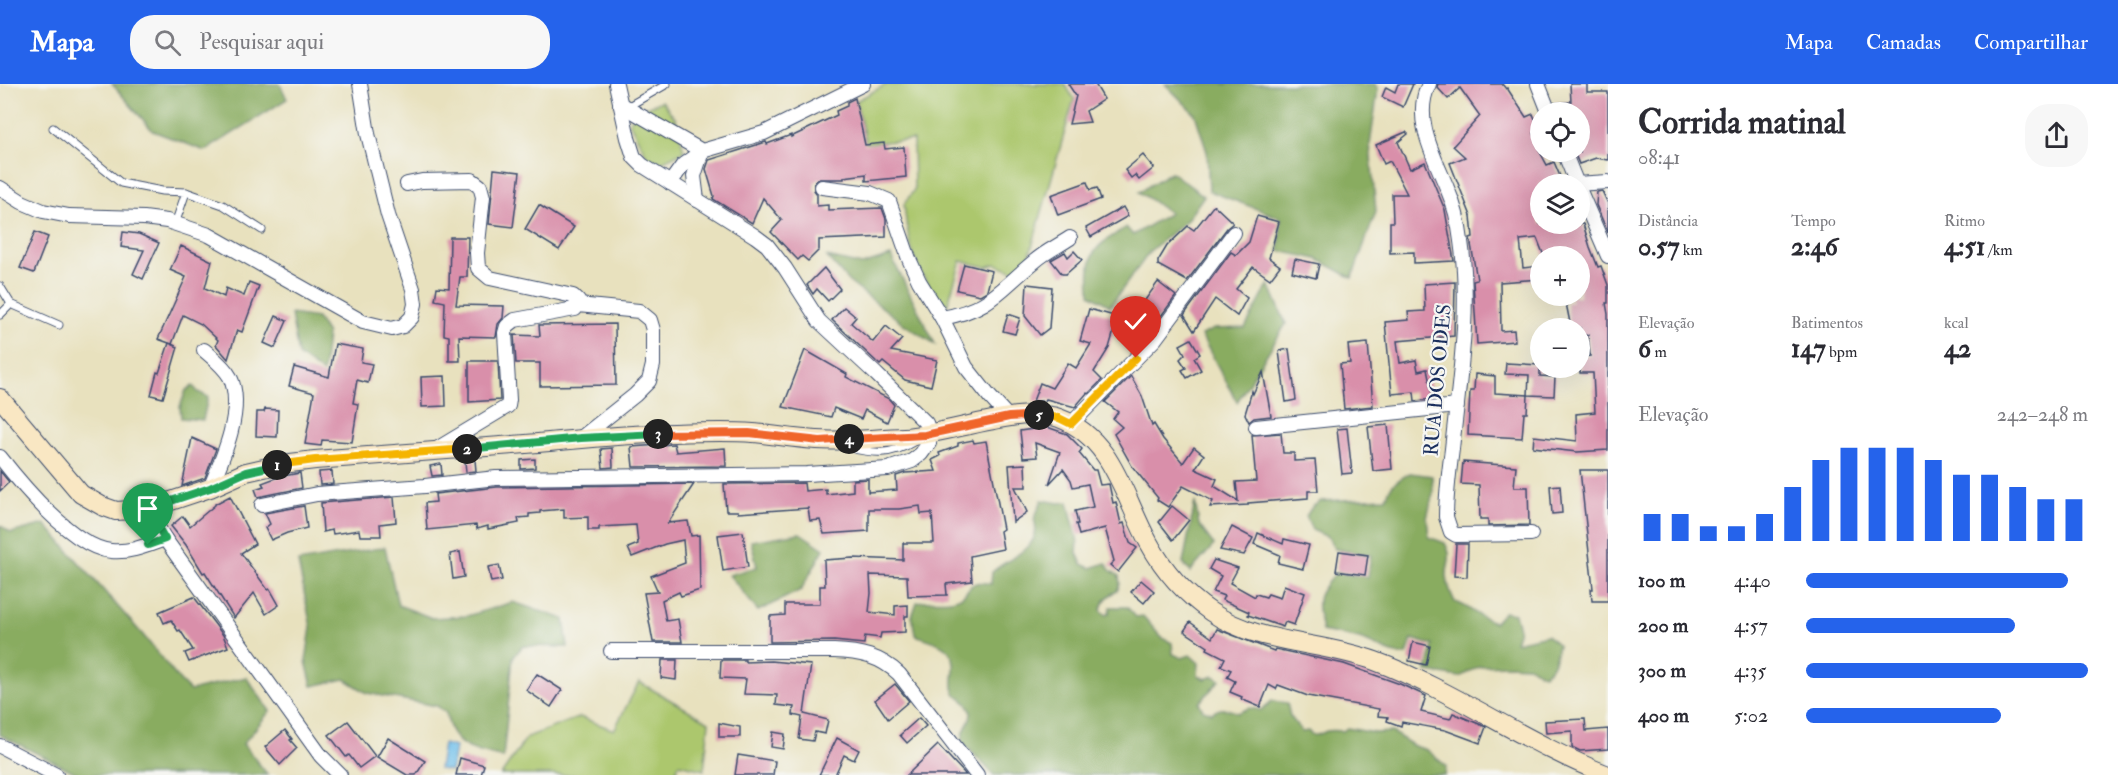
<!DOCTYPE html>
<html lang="pt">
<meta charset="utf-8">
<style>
:root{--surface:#fff;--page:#f7f7f7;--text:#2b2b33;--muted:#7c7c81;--accent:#2563eb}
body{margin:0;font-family:"IM FELL Double Pica",serif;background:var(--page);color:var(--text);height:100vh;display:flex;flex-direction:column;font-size:22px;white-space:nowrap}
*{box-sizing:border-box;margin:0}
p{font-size:20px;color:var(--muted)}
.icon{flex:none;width:33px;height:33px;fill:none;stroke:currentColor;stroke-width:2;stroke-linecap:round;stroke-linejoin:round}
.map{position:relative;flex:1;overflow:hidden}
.drawer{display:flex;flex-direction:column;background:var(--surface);width:510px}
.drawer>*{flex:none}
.controls{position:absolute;left:1530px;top:18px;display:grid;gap:12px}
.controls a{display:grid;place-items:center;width:60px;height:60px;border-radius:50%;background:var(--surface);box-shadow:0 6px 24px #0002;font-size:30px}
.pin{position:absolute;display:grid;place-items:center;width:51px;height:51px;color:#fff;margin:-62px -26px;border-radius:50% 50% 50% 0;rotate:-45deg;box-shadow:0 0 6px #0007}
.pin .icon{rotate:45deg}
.km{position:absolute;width:30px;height:30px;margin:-15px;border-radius:50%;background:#222;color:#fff;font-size:16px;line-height:30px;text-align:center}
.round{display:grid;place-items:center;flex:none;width:63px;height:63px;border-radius:24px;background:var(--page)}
.headline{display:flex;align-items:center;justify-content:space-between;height:102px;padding:0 30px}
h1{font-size:33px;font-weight:800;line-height:45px}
.figures{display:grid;grid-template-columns:repeat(3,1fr);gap:9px;height:102px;padding:6px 30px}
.figures div{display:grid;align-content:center}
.figures b{font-size:26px;font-weight:800}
.figures small{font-size:16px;font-weight:400}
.figures p{font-size:16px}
.chart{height:168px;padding:12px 30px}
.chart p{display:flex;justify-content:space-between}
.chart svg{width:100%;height:108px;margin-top:6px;stroke:var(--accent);stroke-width:6}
ul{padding:0 30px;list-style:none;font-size:20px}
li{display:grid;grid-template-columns:96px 72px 1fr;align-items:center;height:45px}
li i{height:15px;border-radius:8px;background:var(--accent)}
header{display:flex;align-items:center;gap:36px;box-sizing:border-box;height:84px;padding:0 30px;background:var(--accent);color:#fff}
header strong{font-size:28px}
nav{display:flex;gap:33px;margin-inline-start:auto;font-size:21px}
.search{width:420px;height:54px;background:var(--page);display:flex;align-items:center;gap:15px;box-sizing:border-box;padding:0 21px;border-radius:24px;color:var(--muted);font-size:22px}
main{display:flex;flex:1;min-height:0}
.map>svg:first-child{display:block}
.green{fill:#acc76d;stroke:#647b66;stroke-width:1.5}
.forest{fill:#89ac60;stroke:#526e5f;stroke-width:1.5}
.water{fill:#70c0eb;stroke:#4678a4;stroke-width:1.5}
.building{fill:#d98faa}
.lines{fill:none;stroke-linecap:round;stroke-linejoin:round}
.service-casing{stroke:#3a4a6c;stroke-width:9}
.minor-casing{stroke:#3a4a6c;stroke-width:16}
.secondary-casing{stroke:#3a4a6c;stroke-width:20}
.service{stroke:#fff;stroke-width:7}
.minor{stroke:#fff;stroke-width:14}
.secondary{stroke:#f9e7c3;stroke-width:18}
.split-1-casing{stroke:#fff;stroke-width:12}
.split-2-casing{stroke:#fff;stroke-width:12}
.split-3-casing{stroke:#fff;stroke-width:12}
.split-4-casing{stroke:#fff;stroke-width:12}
.split-5-casing{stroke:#fff;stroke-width:12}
.split-6-casing{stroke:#fff;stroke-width:12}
.split-1{stroke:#22a559;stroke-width:8}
.split-2{stroke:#f5b400;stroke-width:8}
.split-3{stroke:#22a559;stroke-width:8}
.split-4{stroke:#f0652b;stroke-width:8}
.split-5{stroke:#f0652b;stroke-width:8}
.split-6{stroke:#f5b400;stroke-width:8}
.labels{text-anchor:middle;stroke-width:4.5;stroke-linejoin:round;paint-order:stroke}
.street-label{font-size:20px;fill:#1b2f5e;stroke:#f6f6f2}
</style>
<header>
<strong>Mapa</strong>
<div class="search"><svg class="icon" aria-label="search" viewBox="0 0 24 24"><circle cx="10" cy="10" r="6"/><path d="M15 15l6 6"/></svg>Pesquisar aqui</div>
<nav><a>Mapa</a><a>Camadas</a><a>Compartilhar</a></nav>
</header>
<main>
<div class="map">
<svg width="1608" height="691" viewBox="0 0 1608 691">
<rect width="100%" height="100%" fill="#f6f6f2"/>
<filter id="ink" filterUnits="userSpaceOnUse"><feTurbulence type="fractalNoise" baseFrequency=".0167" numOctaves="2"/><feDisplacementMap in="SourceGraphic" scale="12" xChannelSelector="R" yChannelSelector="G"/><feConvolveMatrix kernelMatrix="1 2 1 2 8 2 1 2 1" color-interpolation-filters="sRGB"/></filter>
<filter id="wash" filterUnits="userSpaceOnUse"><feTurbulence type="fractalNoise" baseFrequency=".008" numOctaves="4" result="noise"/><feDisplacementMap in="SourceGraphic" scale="24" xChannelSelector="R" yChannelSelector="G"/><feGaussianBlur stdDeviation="1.35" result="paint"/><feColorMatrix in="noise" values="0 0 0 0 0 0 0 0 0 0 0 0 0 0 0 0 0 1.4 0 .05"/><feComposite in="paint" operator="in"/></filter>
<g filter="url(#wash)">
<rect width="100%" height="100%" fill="#e8e1be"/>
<g class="green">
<path d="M887,0H1065L1074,15L1030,170L1026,179L1016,188L996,180L987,183L961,177L947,222C915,192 908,162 904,120L914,106L913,56L866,59L856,17Z"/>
<polygon points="662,17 676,35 684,67 662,78 648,74 629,38 640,25"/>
<polygon points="639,598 709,638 704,686 679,680 675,691 501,691 527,653 580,633 614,646"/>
</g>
<g class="forest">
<polygon points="112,0 280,0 287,15 205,67 153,47"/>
<polygon points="1165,0 1375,0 1378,5 1370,61 1376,128 1352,194 1317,175 1279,167 1281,134 1209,107 1207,68 1195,30"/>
<path d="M1171,88L1204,112L1186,137L1151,166L1110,222L1090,210C1088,166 1091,166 1126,143L1133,151L1170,129L1139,108Z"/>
<polygon points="891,172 935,260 905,241 849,198 827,173 862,181"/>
<polygon points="1269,200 1286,240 1237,318 1201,251 1214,245 1245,244"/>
<polygon points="291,230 317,234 327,250 323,289 298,271"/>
<polygon points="193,302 198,308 208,313 203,336 181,334 180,323 186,306"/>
<path d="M1410,389L1432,392L1433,409L1427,434L1429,453L1445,459C1454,475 1446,478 1447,493C1448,502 1451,510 1455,518C1470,522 1479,535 1495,538L1504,528L1515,530L1519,545L1515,558L1547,551L1558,561C1555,573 1555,584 1543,590L1528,582L1508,581L1479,582L1460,593L1427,588L1433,561L1412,555L1407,571C1390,572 1380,562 1365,557C1351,552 1336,550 1322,547C1316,515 1313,513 1336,489L1368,493L1371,471L1335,465L1328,453L1312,446L1306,432L1312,423L1321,417L1386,414C1390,400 1398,396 1410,389Z"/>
<path d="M1042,416L1059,419L1068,418L1078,458L1077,469L1082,480L1091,484L1106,479L1110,486L1119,492L1120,500L1117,507C1109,511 1102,517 1101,526L1106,531L1109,530L1110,523H1127L1136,533L1143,532L1161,553L1172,559L1173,570L1182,574L1190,571L1199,579L1198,591L1205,595L1214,592L1220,596L1199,619L1203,626L1212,629C1221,623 1228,624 1238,629L1249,624L1261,626L1272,617L1287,619L1290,632L1302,648L1308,647C1316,655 1318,650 1327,647C1333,646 1338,647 1343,647L1347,644L1375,649L1392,648L1414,662L1427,666L1446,682L1445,691H994L963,659C960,647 971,640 971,628C970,617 958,616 954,607C951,600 954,592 954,584C956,561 932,557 915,551L912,532L917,518C930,514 942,519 955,515C973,511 964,493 991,500L992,488C1008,473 1044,465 1034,435Z"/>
<polygon points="1195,418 1199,441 1214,461 1190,488 1183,479"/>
<polygon points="45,440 143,551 180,597 190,607 246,593 270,627 243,660 268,691 80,691 0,651 0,441 11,449"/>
<polygon points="800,449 824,465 801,506 758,527 729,491 757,483 751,457"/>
<path d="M385,463L398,521L432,534L467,532L513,518L564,535L568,563L523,562L513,573L503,674C471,665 453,666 446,629L437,622L367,609L345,595L312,602L306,577L311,543L298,478Z"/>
</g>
<polygon class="water" points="443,660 455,663 451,687 439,685"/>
<g id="blocks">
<g class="building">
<polygon points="1068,0 1095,0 1104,15 1086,27 1090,38 1069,40 1076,12"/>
<polygon points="1398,0 1413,0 1403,23 1382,13 1386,3 1395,8"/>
<polygon points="1438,0 1502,0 1506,5 1507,4 1526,33 1533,30 1540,47 1534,49 1540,68 1547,81 1554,78 1562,97 1550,100 1540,100 1540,140 1583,140 1590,163 1598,183 1601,182 1608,201 1608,219 1606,219 1608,230 1608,366 1577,368 1533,363 1534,352 1577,357 1576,330 1595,328 1593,289 1580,289 1580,273 1590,272 1588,251 1580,252 1580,244 1571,244 1566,219 1572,218 1570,212 1580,212 1580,172 1544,172 1537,154 1520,156 1523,184 1540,182 1540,195 1500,198 1501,247 1514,246 1515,257 1477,260 1473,197 1477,196 1470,154 1473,153 1471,132 1450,79 1465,73 1453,62 1480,32 1460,4 1448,15 1437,3"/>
<polygon points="1570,0 1587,0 1587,8 1608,8 1608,76 1596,74 1579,80 1574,68 1580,68 1580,28 1559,28 1555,19 1571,18"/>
<polygon points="855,14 865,61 884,59 885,65 904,63 906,93 866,97 866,90 844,93 844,95 819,95 815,98 814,106 817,110 817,122 828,121 828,126 882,124 886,135 886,153 819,156 819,166 808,177 802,172 798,176 771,148 782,136 763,114 752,139 713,115 714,112 706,85 709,76 766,58 767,60 791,51 791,53 837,31 836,27 847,22 847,18"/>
<polygon points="1406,48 1408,50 1398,58 1410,85 1425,78 1445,126 1454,177 1414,179 1414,168 1390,169 1390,138 1393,138 1392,110 1407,110 1390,77 1384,80 1376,61"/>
<polygon points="1143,71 1154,84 1139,96 1135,91 1131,94 1125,86"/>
<polygon points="494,85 520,88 513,143 489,140"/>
<polygon points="1087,98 1090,106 1097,104 1101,115 1058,131 1051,111"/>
<polygon points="1602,107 1608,120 1608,149 1596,121 1597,108"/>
<polygon points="539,121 574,143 559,166 525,145"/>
<polygon points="1214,121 1233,139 1227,144 1187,197 1158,181 1158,177 1167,162 1188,142 1194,146"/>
<polygon points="1123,123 1128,132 1091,153 1086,144"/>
<polygon points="1257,132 1279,138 1269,174 1280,182 1270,195 1253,183 1236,205 1247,214 1237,232 1215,215 1194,247 1184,231 1231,168 1236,171 1249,158"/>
<polygon points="35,148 48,153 34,189 20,184"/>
<polygon points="123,148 139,150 159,159 143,195 133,190 144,166 121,163"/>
<polygon points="450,153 468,153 467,193 460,193 456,221 504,222 503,234 498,240 496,253 459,252 460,277 449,277 449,252 444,251 445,218 435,216 437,203 449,204"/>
<polygon points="181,162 212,177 205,204 224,213 226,204 244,212 249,198 259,202 242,248 237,246 228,275 216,261 218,256 201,240 183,231 172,260 169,259 178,263 163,314 151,311 157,288 159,289 169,259 158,255 186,193 170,186"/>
<polygon points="1074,167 1082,176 1066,190 1062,190 1051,176 1065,168 1068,173"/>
<polygon points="1295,175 1319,180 1316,194 1292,188"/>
<polygon points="964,180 992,187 987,207 980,211 957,206"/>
<polygon points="824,184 840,205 828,217 817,205 813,210 807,201"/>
<polygon points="1158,198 1176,212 1158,236 1140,223"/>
<polygon points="1455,198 1454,252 1397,257 1400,279 1416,276 1418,287 1427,285 1433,315 1415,317 1414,308 1392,310 1385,238 1409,236 1408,228 1425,227 1424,200"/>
<polygon points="1027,200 1052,203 1049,244 1040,251 1025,232"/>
<polygon points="1126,216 1143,228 1133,243 1116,232"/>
<polygon points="844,223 856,233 851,239 873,258 886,242 902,255 891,267 937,276 931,302 905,296 883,278 880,281 832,236"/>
<polygon points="1089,225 1118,233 1109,264 1094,288 1102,296 1088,310 1087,309 1075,323 1046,315 1045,317 1033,317 1040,299 1052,304 1068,279 1076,284 1091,260 1080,257"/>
<polygon points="1008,230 1020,234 1015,250 1003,247"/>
<polygon points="276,232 287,237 275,264 264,259"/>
<polygon points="615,240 616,301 540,302 540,279 516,279 514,251 540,252 539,241"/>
<polygon points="1191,255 1200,270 1194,274 1201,286 1187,294 1182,286 1186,284 1180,275 1185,270 1180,261"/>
<polygon points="1368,259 1373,322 1344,325 1340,280 1350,279 1348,261"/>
<polygon points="335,260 363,265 361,278 372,280 368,299 357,296 353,319 358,320 352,358 322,356 321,362 305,360 314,309 289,302 294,283 329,293"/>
<polygon points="1289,265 1296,316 1286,318 1279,267"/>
<polygon points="805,266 847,290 846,293 889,315 894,321 887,338 865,326 861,335 834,324 831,333 783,323"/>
<polygon points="469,277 498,277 500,316 469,318"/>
<polygon points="1506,279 1540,281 1540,292 1555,293 1554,312 1528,311 1529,291 1505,290"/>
<polygon points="1263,288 1271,332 1254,334 1249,338 1245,330 1252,307 1253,310"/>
<polygon points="1475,290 1495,292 1495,309 1528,311 1527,329 1524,329 1522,354 1468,351 1470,307 1474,307"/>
<polygon points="445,292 446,322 422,323 421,293"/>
<polygon points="1131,292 1142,312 1152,342 1154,340 1163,355 1183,379 1194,363 1204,371 1195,385 1217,395 1214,402 1238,417 1236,398 1256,397 1252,351 1281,349 1283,369 1294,369 1294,377 1315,376 1318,407 1308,407 1308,414 1248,419 1248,421 1210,423 1213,417 1183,402 1168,423 1157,416 1158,414 1132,382 1114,350 1122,343 1113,335 1118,328 1105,318"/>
<polygon points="265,325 278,326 277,353 256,352 257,328 264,328"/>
<polygon points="1388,341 1392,385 1373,387 1368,343"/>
<polygon points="1047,343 1067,350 1082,365 1079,369 1093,386 1096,386 1100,401 1109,400 1113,419 1116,418 1121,440 1124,439 1130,459 1137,464 1118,488 1110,481 1114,477 1105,444 1079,451 1076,440 1078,440 1075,427 1093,423 1088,400 1073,403 1071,396 1063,385 1049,400 1060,368 1035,359 1037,373 1023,374 1020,347"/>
<polygon points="1347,344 1352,389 1342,390 1337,345"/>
<polygon points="192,354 216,365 205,394 182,402"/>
<polygon points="973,356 974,359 986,357 1003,445 1000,447 1003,465 970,472 972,497 946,500 947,511 908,512 907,492 870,491 871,509 869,528 895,531 895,522 908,521 908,532 905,532 905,548 881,549 880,554 865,552 864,560 834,557 770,558 770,532 785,531 785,520 820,520 820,502 825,502 824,476 853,474 903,476 903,459 934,459 932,429 921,430 920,422 899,425 869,425 869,447 824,450 820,436 810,437 808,424 738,429 738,427 726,427 724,400 804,399 805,407 826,405 826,410 853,407 853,396 868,395 868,408 897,406 896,392 905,389 936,387 932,376 940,372 939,369 958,362 958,359"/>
<polygon points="674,360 676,368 725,364 726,382 633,383 631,363"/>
<polygon points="612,364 613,383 603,384 601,365"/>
<polygon points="535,375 535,384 521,385 521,376"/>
<polygon points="475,376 476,387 466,388 465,378"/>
<polygon points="1463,378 1516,382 1514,403 1528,403 1529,441 1488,442 1488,435 1480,435 1479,401 1461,400"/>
<polygon points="441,380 442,391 432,392 430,382"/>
<polygon points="1025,380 1026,403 1015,403 1027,428 1013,438 1009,381"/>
<polygon points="1580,386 1608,386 1608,517 1592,517 1591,505 1593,505"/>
<polygon points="0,387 9,398 0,407"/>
<polygon points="332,387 333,400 320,401 319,388"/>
<polygon points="300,389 302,404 258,413 255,405 264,402 262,399 278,393"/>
<polygon points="694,400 668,439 688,437 691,452 699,451 700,506 681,512 679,508 662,516 666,537 678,535 682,558 653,558 644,509 658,508 651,492 685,479 683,456 665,460 632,473 628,464 638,460 636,441 599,443 599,446 588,446 588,433 564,434 564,425 540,427 540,429 529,430 529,433 518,434 519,439 488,445 488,442 477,445 476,441 427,446 425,419 436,418 435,410 497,403"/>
<polygon points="1560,401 1562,429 1552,430 1550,402"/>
<polygon points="230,412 255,460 241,469 268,506 270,505 279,521 266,530 254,509 234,534 205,488 203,489 186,461 171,442 183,432 190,442 215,421 215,420"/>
<polygon points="394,413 396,438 380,440 381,452 360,452 359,446 333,450 332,446 323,448 321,419"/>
<polygon points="304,422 307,444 287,449 271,456 265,444 270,440 265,429"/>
<polygon points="1172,422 1189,436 1173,456 1159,438"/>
<polygon points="1232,443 1253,454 1244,471 1220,466"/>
<polygon points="743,448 748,483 723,487 718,451"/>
<polygon points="1258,449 1283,460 1284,455 1309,461 1303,485 1278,479 1280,471 1254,460"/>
<polygon points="1456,460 1468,460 1467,493 1454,492"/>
<polygon points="1339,467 1368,471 1365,491 1336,487"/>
<polygon points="460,468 464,493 453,495 450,470"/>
<polygon points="1214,476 1238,484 1230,499 1255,513 1256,510 1266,513 1268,510 1280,514 1284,501 1305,509 1294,541 1285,538 1283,543 1248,531 1249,528 1222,516 1224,512 1213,508 1221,492 1209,485"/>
<polygon points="499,481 502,496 491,498 488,483"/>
<polygon points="1141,496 1154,507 1144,519 1131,508"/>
<polygon points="194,513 223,551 228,563 189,578 185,569 193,566 180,546 178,547 171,536 164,539 159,528"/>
<polygon points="1190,538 1212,554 1217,545 1274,567 1275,565 1344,580 1400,600 1426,612 1421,628 1450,635 1453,629 1486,643 1480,659 1445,646 1402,638 1401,642 1387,637 1388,633 1378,632 1379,625 1308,612 1278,601 1276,605 1269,601 1260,623 1241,615 1242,613 1230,608 1235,597 1227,593 1231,586 1221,582 1225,574 1207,565 1208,563 1184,547"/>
<polygon points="1413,558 1430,562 1426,581 1409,577"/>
<polygon points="662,576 677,576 676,596 661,594"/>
<polygon points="721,576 745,576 745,578 771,577 811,581 804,630 828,636 825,650 815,648 813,657 799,655 802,633 793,631 794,623 776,621 777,611 744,610 746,595 720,594"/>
<polygon points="537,590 562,606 551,623 526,606"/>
<polygon points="895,600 909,617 888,635 875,616"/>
<polygon points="919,634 926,642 907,659 900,651"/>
<polygon points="1585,635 1586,647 1608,645 1608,665 1580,667 1572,663 1572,647 1546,649 1545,637"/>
<polygon points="348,637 375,672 359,684 349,671 346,673 329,651"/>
<polygon points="719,639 740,643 740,653 719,653"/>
<polygon points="285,646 292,655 290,656 297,664 280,681 265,663"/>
<polygon points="773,648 785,650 783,665 771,663"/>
<polygon points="388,654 425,677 416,691 407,691 377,673"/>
<polygon points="837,654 859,666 854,676 844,671 835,691 819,691"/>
<polygon points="938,661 966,691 907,691"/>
<polygon points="738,671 775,677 773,691 735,691"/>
<polygon points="460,674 484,681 481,691 456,691"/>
</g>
</g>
</g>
<g filter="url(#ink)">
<use href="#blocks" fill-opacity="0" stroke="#3a4a6c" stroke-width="1.5"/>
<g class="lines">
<g class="service-casing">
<g id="service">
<polyline points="627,23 667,0"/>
<polyline points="53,44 121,99 162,107 186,108 175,140"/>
<polyline points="186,108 223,121 262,146"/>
<polyline points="0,202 11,220 0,231"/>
<polyline points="11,220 59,241"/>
<path d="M846,363C872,370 891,372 915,357"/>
</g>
</g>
<g class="minor-casing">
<g id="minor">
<path d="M1429,0C1412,34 1434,72 1447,104C1454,120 1459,139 1461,157C1471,226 1459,297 1452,365C1449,388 1446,411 1446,433L1451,448L1456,451L1531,450"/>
<polyline points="1538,0 1549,28"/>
<polyline points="620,20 702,67 764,49 863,0"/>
<polyline points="1564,68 1577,100"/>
<polyline points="670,99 683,81 702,67"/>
<polyline points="407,100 422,97 472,96 480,102 483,113 477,169 478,184 490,194 573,212 578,217 575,225 515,236 507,242 505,249 509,316 508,322 435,366"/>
<polyline points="1576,100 1608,98"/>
<polyline points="822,103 870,109 889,117 909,175 919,197 942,234 966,283 989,312 1009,334"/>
<polyline points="0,104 22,118 43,127 69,132 144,134 167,137 209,151 363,238 392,245 403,242 412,233 415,220 413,205 388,131 368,50 360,0"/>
<polyline points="1580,107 1608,172"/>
<polyline points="697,116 694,92 702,67"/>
<polyline points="578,221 639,227 650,236 653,246 653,281 649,297 635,311 581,354"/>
<path d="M942,234C991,225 999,206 1035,177C1045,168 1058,162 1070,154"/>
<path d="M204,266C213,274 224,282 230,293C245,324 223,374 210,404"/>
<polyline points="1071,340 1155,255 1234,149"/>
<polyline points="1256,343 1457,322"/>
<path d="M0,373C22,401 74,464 111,467C130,469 148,461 165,455"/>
<polyline points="262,421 317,410 425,402 496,394 807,390 888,385 912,377 921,370 929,359 930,350 926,339 876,290 819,237 785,184 767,161 755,152 642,81 634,73 628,54 616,0"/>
<polyline points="147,425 165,455 321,672 340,691"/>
<path d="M611,567H834C860,568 880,572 899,590L977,691"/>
<polyline points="0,662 56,691"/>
</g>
</g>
<g class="secondary-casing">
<path id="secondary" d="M0,314L81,410L102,422L116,427L147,425L210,404L246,388L282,380L315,376C390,370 464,365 538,359C583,355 628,350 674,349C700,348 727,347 753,349C775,351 796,355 817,356C845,358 875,354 904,353C946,351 1022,321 1059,334C1113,354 1124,414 1149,459C1164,487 1185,510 1211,528C1259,561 1321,557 1375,577C1455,607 1527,660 1608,691"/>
</g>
<use href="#service" class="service"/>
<use href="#minor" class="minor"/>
<use href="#secondary" class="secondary"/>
</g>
</g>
<g class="lines" filter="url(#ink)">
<g class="split-1-casing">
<polyline id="split-1" points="148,461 165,455 147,425 210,404 246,388 277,381"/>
</g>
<g class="split-2-casing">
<polyline id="split-2" points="277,381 315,376 467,365"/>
</g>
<g class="split-3-casing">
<polyline id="split-3" points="467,365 581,354 658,350"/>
</g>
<g class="split-4-casing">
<polyline id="split-4" points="658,350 749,349 820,357 849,355"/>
</g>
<g class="split-5-casing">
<polyline id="split-5" points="849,355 925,351 1009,333 1039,331"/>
</g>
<g class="split-6-casing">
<polyline id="split-6" points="1039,331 1059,334 1071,340 1136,274"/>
</g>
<use href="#split-1" class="split-1"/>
<use href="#split-2" class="split-2"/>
<use href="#split-3" class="split-3"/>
<use href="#split-4" class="split-4"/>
<use href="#split-5" class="split-5"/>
<use href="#split-6" class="split-6"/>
</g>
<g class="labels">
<g class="street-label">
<text transform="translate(1437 296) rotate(-85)" y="7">RUA DOS ODES</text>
</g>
</g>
</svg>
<div class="controls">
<a><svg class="icon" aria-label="locate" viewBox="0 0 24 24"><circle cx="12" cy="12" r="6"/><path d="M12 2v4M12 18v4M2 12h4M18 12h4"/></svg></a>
<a><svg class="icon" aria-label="layers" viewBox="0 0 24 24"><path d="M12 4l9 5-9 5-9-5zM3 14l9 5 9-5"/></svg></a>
<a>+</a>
<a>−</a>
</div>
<div class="pin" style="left:148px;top:461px;background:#1e9e55"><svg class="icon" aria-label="arrive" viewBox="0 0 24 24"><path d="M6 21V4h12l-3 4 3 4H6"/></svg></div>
<div class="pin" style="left:1136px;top:274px;background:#d93025"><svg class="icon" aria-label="check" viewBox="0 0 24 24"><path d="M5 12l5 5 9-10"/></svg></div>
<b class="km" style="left:277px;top:381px">1</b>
<b class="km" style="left:467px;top:365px">2</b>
<b class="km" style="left:658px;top:350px">3</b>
<b class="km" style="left:849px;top:355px">4</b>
<b class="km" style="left:1039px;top:331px">5</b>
</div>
<section class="drawer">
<div class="headline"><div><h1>Corrida matinal</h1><p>08:41</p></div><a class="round"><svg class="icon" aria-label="share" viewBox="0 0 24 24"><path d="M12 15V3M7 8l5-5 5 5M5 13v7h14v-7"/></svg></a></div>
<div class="figures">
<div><p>Distância</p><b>0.57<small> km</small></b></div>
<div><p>Tempo</p><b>2:46</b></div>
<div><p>Ritmo</p><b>4:51<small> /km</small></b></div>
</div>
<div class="figures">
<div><p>Elevação</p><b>6<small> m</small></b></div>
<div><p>Batimentos</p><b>147<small> bpm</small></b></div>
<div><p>kcal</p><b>42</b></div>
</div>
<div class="chart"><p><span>Elevação</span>242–248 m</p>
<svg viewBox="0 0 160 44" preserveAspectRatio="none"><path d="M5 44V33M15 44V33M25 44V38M35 44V38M45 44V33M55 44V22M65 44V11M75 44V6M85 44V6M95 44V6M105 44V11M115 44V17M125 44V17M135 44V22M145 44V27M155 44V27"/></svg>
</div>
<ul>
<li><b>100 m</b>4:40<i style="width:93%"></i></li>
<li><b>200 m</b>4:57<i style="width:74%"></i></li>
<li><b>300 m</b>4:35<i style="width:100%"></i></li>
<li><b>400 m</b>5:02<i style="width:69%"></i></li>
</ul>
</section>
</main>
